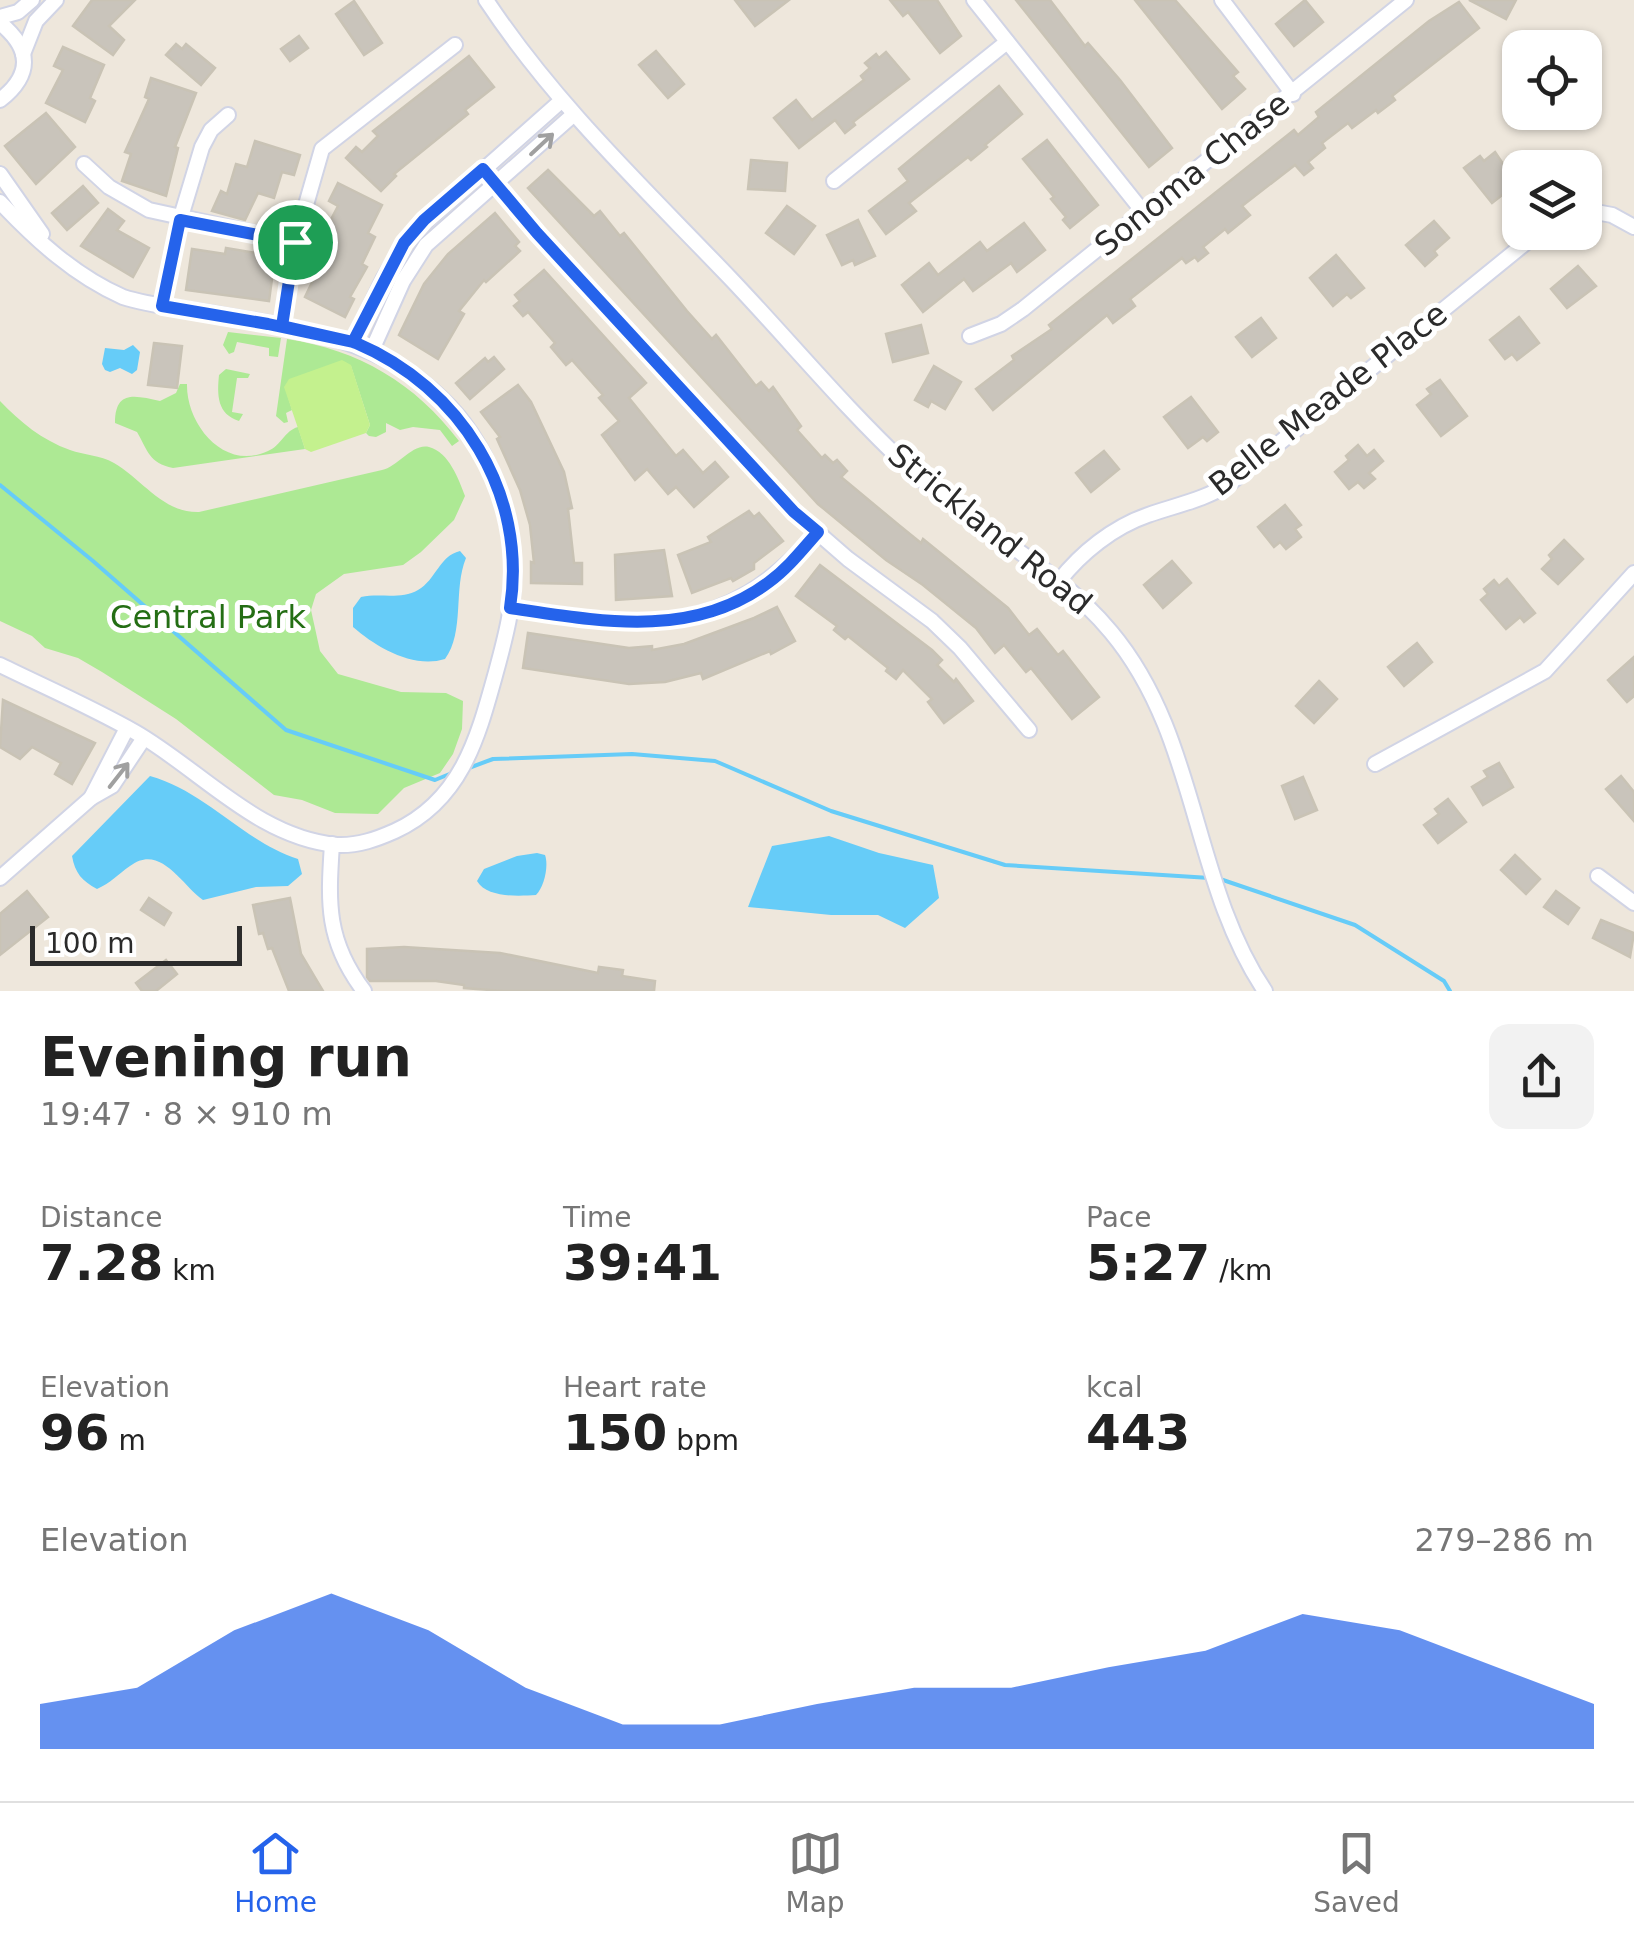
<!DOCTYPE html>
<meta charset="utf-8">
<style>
:root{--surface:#fff;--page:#f2f2f2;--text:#222;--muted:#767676;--line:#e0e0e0;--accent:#2563eb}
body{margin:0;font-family:"DejaVu Sans",sans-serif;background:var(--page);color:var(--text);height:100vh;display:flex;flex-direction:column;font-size:38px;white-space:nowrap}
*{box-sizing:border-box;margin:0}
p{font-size:32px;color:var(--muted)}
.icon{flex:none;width:55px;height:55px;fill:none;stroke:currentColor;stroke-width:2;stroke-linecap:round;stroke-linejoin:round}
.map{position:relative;height:991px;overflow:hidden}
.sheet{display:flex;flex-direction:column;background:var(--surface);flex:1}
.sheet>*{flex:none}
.controls{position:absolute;left:1502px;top:30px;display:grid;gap:20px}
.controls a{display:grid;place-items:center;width:100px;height:100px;border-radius:20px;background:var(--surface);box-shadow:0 2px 8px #0004;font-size:50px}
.scale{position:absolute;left:30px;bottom:25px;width:212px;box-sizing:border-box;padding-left:10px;border:5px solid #2b2b2b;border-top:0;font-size:28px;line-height:35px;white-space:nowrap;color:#2b2b2b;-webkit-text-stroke:8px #fff;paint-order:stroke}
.pin{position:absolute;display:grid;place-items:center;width:85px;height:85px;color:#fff;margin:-42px;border:5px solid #fff;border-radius:50%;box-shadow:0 2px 10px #0007}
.round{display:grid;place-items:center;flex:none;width:105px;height:105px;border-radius:20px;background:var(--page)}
.head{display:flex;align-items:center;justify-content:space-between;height:170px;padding:0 40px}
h1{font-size:55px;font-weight:700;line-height:75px}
.figures{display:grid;grid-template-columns:repeat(3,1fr);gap:15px;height:170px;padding:10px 40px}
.figures div{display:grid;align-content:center}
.figures b{font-size:50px;font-weight:700}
.figures small{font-size:28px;font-weight:400}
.figures p{font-size:28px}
.chart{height:280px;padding:20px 40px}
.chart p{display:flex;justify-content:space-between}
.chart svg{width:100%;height:180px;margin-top:10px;fill:var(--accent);opacity:.7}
.menu{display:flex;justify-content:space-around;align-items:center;height:140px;border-top:2px solid var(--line);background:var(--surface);font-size:28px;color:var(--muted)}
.menu a{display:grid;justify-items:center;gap:5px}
.menu .selected{color:var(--accent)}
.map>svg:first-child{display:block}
.green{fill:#ade994}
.pitch{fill:#c4f18e}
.water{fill:#66ccf8}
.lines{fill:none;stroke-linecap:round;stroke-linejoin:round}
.stream{stroke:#66ccf8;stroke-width:4}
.building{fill:#c9c4bb;stroke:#c9c3b5;stroke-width:2.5}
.street-casing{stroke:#d1d4e5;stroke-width:18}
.street{stroke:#fff;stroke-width:14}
.oneway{stroke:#a0a0a0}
.route-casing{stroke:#fff;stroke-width:20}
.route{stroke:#2563eb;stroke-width:12}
.labels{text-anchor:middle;stroke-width:10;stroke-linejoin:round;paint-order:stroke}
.street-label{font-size:32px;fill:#2b2b2b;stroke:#fff}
.park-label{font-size:32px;fill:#246e14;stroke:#fff}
</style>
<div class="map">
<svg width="1634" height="991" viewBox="0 0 1634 991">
<rect width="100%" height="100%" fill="#eee7dc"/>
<g class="green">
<polygon points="228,332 281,338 278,357 269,356 269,348 237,342 234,352 229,354 223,345"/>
<path d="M287,339C359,350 415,383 459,441L452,446L440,430L413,427L400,430L386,423V432L376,437L369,436L366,433L370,425L351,366L342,361L285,387L292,410L286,413L288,422L284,423L276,416Z"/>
<path d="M226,369L250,374L248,378H237L232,412L243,414L239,421C217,414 217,395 219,375Z"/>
<path d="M180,384H187C186,424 224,472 268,451C282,445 284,431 298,427L305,449L173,468C149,463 148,451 137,432L115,423C115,389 136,396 160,401L176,393Z"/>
<path d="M0,401C20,422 42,440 70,450C84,455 100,455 114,463C143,480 163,513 199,512C260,498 321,484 382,470C398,467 412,443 429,447C449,452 459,480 465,496L454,520L421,552L403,565L344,574L316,594L311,610L320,651L338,674L401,692L446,693L463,701L462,729L453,754L440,773L404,788L378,814L335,813L302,800L274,795L176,719L102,672L78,658L45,648L32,636L0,621Z"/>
</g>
<polygon class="pitch" points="342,360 351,365 370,425 366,433 311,452 305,449 284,387 289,379"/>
<g class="water">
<polygon points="133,345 140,352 137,370 132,374 120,368 110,372 105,370 102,364 105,348 124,350"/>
<path d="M460,551L466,558C453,589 465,632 445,659C413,669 376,647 353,627V608L361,597C380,593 401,600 418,590C436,580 439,556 460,551Z"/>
<path d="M150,776C205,791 243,841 298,859L302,874L288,886L256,887L203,900C181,884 160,843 130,866C118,874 111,883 97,889C82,881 75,873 72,856Z"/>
<polygon points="829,836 879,853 933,865 939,898 905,928 878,915 831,915 748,907 772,846"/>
<path d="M537,853L545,855C549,866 544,887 536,895C518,896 487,898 477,881L484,869L517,856Z"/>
</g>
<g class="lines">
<g class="stream">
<polyline points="0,485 93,561 286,730 435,780 452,773"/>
<polyline points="466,769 493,759 632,754 715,761 831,811 1005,865 1210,878"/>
<polyline points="1220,879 1355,925 1444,981 1450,991"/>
</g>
</g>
<g class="building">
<polygon points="92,0 135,0 109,26 124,40 113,55 73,26"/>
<polygon points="735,0 789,0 755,26"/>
<polygon points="890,0 937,0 961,36 940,53 908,12 903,16"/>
<polygon points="1016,0 1050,0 1085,46 1088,43 1120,80 1172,148 1149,167"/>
<polygon points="1135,0 1175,0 1238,72 1233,76 1245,89 1222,109"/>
<polygon points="1305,0 1323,22 1294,46 1276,24"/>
<polygon points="1469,0 1516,0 1506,19"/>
<polygon points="354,1 382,43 364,55 336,14"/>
<polygon points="1459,2 1479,28 1392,96 1395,100 1378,113 1376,110 1352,128 1348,123 1322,143 1325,148 1308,162 1313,168 1304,175 1295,165 1242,206 1250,215 1228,233 1225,229 1203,247 1208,253 1198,261 1195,257 1186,263 1182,258 1130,299 1135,306 1113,323 1107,315 993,410 976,389 1014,360 1012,356 1052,329 1049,325 1294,130 1298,135 1319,117 1316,112 1429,21"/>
<polygon points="299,36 308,48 290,61 281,49"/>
<polygon points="176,44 182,49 186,44 215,68 201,85 166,55"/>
<polygon points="63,47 104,65 90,98 95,101 85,122 46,103 63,70 54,66"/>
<polygon points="656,51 684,84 668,98 639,65"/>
<polygon points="886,52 909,79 853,122 855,125 845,133 835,120 799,148 774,118 796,100 812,120 864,80 861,76 870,68 865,63 876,54 879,58"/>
<polygon points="469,56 494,87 465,110 468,114 394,174 396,176 381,191 346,158 356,147 362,152 378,136 373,131"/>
<polygon points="151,78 196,93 175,147 178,148 166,196 122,181 131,154 125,152 149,99 145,97"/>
<polygon points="999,86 1022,114 985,145 987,147 971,160 968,157 909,203 916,211 886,234 869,211 908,181 899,169"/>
<polygon points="46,113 75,147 36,184 5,146"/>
<polygon points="1047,140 1098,205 1070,228 1063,220 1066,217 1051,199 1054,197 1023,159"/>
<polygon points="255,141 300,155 294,175 282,172 274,198 258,193 245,220 212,211 221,191 227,194 236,164 247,167"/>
<polygon points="1495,152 1520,189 1510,197 1506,192 1492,203 1464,168 1480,156 1484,161"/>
<polygon points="751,160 787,163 785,191 748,189"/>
<polygon points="548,170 594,216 600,211 620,236 624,233 687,311 712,339 716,335 756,386 761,382 769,391 773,387 801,426 797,430 822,458 825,455 833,463 837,460 847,471 841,477 900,526 921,543 923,539 1008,608 1029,635 1037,629 1058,655 1063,651 1099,697 1072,719 1031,668 1026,672 1004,645 995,653 976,628 923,585 886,560 818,504 528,188"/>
<polygon points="338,183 382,205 368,233 375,237 362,264 367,267 350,297 354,299 345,317 305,297 319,268 315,265 330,238 323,235 338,206 329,201"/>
<polygon points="83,186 98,203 67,230 52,213"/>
<polygon points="787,206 815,226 794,254 766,233"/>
<polygon points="108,209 124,221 117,230 149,248 133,277 81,246"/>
<polygon points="495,213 519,242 515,246 520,251 486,282 484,280 459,311 464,314 438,359 399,335 424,284 448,254"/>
<polygon points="858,220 875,256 855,265 853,260 842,265 827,235"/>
<polygon points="1434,221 1449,238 1434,251 1437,255 1425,266 1406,245"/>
<polygon points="1024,223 1045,250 1017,272 1011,263 973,291 964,279 923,312 902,285 929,263 938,275 980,242 987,251"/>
<polygon points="226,248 275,256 269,301 186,290 192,249 225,254"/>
<polygon points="1336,255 1364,288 1351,298 1347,294 1333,306 1310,278"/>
<polygon points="1578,266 1596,286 1567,308 1551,289"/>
<polygon points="544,270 646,383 629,398 676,456 683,450 703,473 715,462 728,477 694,507 676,487 668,494 647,469 635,480 602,435 619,421 599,398 603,395 572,360 566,365 551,347 555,343 528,312 523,316 514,306 520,301 515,295"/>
<polygon points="1519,317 1539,343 1517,360 1512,354 1505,359 1490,340"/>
<polygon points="1261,318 1276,338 1252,357 1236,337"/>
<polygon points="921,325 928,353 893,362 886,334"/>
<polygon points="154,343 182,346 177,388 148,385"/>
<polygon points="494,357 504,369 470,399 456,383 485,358 488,362"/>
<polygon points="934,366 961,382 945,409 931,401 928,407 915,400"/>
<polygon points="1440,380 1467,416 1441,436 1417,405 1431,394 1427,389"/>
<polygon points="518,385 531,402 564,472 572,508 568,509 574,563 582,563 582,584 531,583 531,562 534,563 530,525 520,490 497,439 500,437 481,412"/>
<polygon points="1191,397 1218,432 1207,441 1203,437 1188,448 1164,417"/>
<polygon points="1358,445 1367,456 1374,450 1383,461 1369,473 1375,479 1364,488 1358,482 1349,489 1335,472 1349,460 1346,456"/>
<polygon points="1104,451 1119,469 1091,492 1076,473"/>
<polygon points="1285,505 1301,525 1295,529 1301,537 1286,549 1280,542 1274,547 1258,527"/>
<polygon points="749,511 754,517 759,513 783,541 754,563 754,569 733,581 731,578 692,593 678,555 711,542 708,537"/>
<polygon points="1564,540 1583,559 1558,584 1542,569 1552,559 1549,555"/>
<polygon points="664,550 672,596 616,600 615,555"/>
<polygon points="1172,561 1191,583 1163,608 1144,585"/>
<polygon points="820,565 932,650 942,660 937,665 954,682 956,679 973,701 944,723 928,702 932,699 903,670 896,679 886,671 888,668 848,636 845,639 834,630 837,626 796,596"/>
<polygon points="1507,579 1535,613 1524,622 1520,617 1506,629 1481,600 1488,594 1484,589 1494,580 1499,586"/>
<polygon points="777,607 795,641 771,654 770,651 703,679 701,673 665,682 629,684 523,668 528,633 629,648 652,646 652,650 684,644 754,618"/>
<polygon points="1417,643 1432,662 1404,686 1388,667"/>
<polygon points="1634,657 1634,696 1627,702 1608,680"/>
<polygon points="1319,681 1337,699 1314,723 1296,706"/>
<polygon points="3,700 95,743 72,784 55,774 61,763 32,747 20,759 0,747"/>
<polygon points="1499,763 1513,787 1483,805 1472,787 1488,777 1484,771"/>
<polygon points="1621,776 1634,792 1634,821 1606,789"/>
<polygon points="1303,777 1317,810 1295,819 1282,786"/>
<polygon points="1448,799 1466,822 1438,843 1424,825 1439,814 1435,809"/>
<polygon points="1515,855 1540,879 1526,894 1501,870"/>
<polygon points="27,891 48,917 0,955 0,914"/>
<polygon points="1556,891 1579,908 1568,924 1544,907"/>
<polygon points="149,898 171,913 164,925 141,910"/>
<polygon points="290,898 301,954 323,991 289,991 272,948 268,949 263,933 259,934 253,905"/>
<polygon points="1601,920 1634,933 1630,957 1593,938"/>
<polygon points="404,947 500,953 598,973 599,967 623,970 622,976 655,981 654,991 503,991 464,988 464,985 436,981 370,981 367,977 367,949"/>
<polygon points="166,960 177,974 156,991 142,991 136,983"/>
</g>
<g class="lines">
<g class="street-casing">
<g id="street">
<path d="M486,0C555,104 644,188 730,278C789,340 844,407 906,465C969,526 1054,563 1111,632C1199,737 1191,881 1265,991"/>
<polyline points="974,0 1144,213"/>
<polyline points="1222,0 1293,94"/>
<polyline points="0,17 18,12 32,0"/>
<path d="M0,23C32,49 32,75 0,100"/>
<polyline points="23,54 36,21 56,0"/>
<polyline points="84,164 109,187 149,210 295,242"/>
<polyline points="483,169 537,233 794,512 848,559 932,621 960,648 1029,730"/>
<polyline points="0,174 42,234"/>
<polyline points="834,181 1007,42"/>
<path d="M0,202C36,240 75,276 123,297C147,305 172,307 197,311C284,326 374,334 441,398C487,441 510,506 513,568C515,602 505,639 496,672C478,737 462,800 395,831C377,839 358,846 337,845C258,838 201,770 135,732C91,707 45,687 0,665"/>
<polyline points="1585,210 1612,215 1634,227"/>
<polyline points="162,306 180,220 202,147 211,130 228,115"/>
<polyline points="282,326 293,250 322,149 455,45"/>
<polyline points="970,336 1001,324 1023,309 1406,0"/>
<polyline points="353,342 384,278 409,236 561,101"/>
<polyline points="372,350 403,281 426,245 573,115"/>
<path d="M1059,581C1081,553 1113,527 1148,515C1176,505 1205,500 1230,483L1539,232"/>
<path d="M510,607C640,628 723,642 818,532"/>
<polyline points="127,728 91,798 112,786 144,738"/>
<polyline points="1375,764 1545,671 1634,573"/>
<path d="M332,844C328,903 326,941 364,991"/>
<polyline points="1598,876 1634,903"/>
<polyline points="0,878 91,798"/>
</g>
</g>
<use href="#street" class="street"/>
</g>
<defs><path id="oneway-shaft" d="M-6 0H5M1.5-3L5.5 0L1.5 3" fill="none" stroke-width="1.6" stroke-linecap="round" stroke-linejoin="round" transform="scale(2.5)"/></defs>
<g class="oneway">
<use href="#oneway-shaft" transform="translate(542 144) rotate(-43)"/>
<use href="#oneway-shaft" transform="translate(119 775) rotate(-52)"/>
</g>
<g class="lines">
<g class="route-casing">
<path id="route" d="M295,242L282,326L353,342L356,343C460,387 528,493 510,608C598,621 692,640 769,582C788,568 802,550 818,532L794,512L537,233L483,169L424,220L404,243L353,342L268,324L162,306L180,220L295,242"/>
</g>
<use href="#route" class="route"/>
</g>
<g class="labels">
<g class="street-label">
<text transform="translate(1192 174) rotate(-39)" y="11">Sonoma Chase</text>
<text transform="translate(1328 399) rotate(-38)" y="11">Belle Meade Place</text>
<text transform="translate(990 529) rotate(39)" y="11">Strickland Road</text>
</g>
<g class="park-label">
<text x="208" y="628">Central Park</text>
</g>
</g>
</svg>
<div class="controls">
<a><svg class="icon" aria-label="locate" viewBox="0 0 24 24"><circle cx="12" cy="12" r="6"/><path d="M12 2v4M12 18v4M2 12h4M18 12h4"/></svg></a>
<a><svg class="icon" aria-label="layers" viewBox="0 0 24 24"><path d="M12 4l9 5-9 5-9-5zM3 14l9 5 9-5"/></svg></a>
</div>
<div class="scale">100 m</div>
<div class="pin" style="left:295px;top:242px;background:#1e9e55"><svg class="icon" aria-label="arrive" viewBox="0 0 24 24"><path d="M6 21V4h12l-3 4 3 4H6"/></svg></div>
</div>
<section class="sheet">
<div class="head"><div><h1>Evening run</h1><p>19:47 · 8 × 910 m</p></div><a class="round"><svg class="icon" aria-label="share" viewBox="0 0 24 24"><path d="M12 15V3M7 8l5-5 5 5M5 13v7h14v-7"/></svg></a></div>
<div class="figures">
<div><p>Distance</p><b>7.28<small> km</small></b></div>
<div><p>Time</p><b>39:41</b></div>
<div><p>Pace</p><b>5:27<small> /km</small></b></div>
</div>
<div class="figures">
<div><p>Elevation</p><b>96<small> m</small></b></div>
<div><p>Heart rate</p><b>150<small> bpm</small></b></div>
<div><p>kcal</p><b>443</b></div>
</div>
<div class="chart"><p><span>Elevation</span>279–286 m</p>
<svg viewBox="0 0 160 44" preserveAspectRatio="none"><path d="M0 44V33L10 29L20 15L30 6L40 15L50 29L60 38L70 38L80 33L90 29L100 29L110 24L120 20L130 11L140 15L150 24L160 33V44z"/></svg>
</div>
</section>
<nav class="menu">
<a class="selected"><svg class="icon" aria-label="home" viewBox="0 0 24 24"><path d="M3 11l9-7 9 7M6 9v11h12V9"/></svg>Home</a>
<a><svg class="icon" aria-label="map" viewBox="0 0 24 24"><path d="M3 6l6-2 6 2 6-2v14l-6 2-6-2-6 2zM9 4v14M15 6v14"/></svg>Map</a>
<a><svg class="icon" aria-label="saved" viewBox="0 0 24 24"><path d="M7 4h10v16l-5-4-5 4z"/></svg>Saved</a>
</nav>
